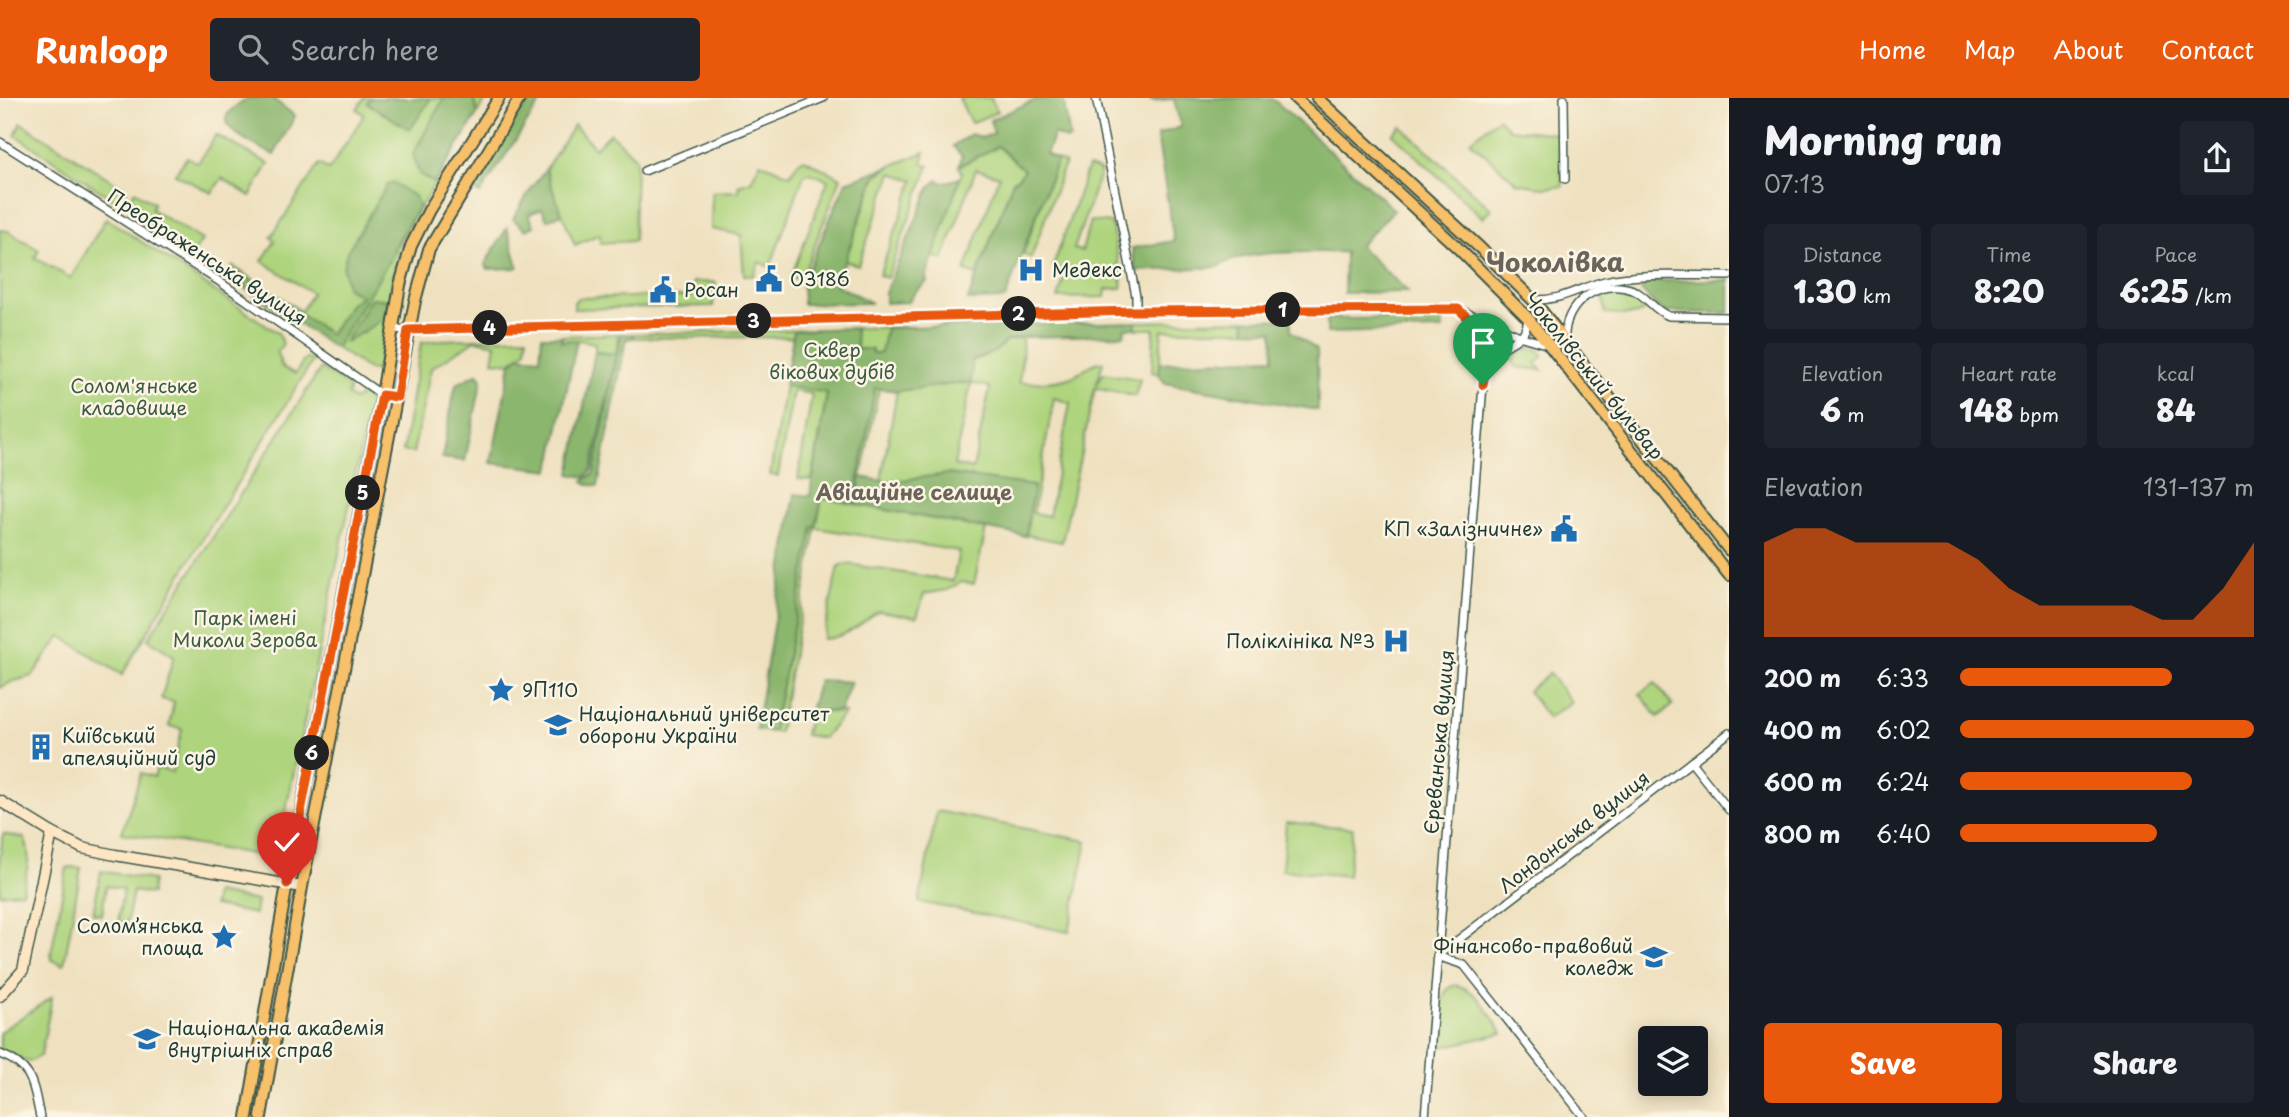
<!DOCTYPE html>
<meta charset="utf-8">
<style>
:root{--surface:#171b24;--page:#20242c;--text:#f1f3f6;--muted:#9ea1a6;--accent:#ea580c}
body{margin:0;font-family:"Playpen Sans",sans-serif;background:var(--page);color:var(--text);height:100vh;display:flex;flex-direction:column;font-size:26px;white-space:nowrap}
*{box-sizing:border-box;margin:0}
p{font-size:23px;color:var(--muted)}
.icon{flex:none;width:38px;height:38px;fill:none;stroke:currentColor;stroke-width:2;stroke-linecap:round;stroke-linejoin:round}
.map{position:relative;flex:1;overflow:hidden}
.panel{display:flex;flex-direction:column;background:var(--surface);width:560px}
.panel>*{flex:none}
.buttons{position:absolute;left:1638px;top:928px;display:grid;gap:14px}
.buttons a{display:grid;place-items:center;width:70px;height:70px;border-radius:7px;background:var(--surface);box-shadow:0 4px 18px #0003;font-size:35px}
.pin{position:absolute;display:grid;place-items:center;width:60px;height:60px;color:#fff;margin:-72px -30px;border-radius:50% 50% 50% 0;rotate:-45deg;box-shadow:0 0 7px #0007}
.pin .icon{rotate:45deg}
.km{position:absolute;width:35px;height:35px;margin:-18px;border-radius:50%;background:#222;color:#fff;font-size:19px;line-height:35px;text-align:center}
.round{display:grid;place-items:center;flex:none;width:74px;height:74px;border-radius:7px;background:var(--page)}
.headline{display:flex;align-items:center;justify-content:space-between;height:119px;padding:0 35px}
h1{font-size:38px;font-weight:800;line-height:52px}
.figures{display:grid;grid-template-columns:repeat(3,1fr);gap:10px;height:119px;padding:7px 35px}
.figures div{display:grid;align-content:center;border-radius:7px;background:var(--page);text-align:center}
.figures b{font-size:30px;font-weight:800}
.figures small{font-size:19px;font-weight:400}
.figures p{font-size:19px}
.chart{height:196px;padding:14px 35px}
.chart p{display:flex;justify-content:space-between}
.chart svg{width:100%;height:126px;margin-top:7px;fill:var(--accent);opacity:.7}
.cta{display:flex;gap:14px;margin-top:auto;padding:14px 35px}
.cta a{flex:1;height:80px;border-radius:7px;background:var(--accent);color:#fff;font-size:28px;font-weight:800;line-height:80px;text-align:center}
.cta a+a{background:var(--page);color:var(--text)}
ul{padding:0 35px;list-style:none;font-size:23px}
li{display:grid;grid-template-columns:112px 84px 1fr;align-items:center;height:52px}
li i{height:18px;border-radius:9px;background:var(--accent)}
header{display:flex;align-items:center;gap:42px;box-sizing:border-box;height:98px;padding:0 35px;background:var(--accent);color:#fff}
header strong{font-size:33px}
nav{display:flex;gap:38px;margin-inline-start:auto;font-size:24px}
.search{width:490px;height:63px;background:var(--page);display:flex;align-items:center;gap:18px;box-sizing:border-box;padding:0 24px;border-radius:7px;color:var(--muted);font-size:26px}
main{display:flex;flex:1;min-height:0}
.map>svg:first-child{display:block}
.green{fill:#afd47e;stroke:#678859;stroke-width:2;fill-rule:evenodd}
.forest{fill:#8bb66d;stroke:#557a50;stroke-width:2}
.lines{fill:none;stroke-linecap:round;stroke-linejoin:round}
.minor-casing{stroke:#3e5649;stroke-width:10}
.secondary-casing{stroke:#3e5649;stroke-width:13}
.primary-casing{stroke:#3e5649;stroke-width:14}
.minor{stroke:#fff;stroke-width:7}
.secondary{stroke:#fce6c4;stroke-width:10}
.primary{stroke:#f7c06b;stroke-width:10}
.route-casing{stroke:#fff;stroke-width:14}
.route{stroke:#ea580c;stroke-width:9}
.labels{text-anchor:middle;stroke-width:5;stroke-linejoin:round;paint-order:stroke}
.street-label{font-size:19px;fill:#1f3d34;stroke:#fcf5e5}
.poi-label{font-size:19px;fill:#1f3d34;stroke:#fcf5e5;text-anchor:start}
.park-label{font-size:19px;fill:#3c5b43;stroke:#fcf5e5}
.neighbourhood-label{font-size:21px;font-weight:bold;fill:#6a645a;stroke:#fcf5e5}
.district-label{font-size:26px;font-weight:bold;fill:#6a645a;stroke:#fcf5e5}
</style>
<header>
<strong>Runloop</strong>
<div class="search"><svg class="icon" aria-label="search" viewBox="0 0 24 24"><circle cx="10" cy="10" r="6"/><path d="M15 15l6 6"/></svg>Search here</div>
<nav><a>Home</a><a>Map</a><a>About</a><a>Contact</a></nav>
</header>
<main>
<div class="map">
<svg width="1729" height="1019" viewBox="0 0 1729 1019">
<rect width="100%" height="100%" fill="#fcf5e5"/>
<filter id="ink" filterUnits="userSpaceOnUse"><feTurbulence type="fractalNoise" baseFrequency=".0143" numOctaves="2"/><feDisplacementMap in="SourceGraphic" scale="14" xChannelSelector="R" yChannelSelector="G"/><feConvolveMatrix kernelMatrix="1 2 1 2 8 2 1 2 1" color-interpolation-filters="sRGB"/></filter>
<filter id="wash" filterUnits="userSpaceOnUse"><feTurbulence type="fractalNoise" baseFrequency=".00686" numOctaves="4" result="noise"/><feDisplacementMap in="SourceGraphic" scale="28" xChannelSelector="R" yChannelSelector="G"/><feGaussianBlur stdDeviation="1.57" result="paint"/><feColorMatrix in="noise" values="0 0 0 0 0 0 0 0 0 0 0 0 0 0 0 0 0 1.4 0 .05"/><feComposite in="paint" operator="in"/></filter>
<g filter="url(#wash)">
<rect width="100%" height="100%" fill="#efe1c0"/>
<g class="green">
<polygon points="364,0 487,0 399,144 378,271 371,273 226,178 233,168 301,213 312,195 262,163 275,143 271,139 319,66 329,72 364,17 357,11"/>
<polygon points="959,0 991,0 997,14 971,25"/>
<polygon points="1498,20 1509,31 1558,36 1563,88 1546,90 1517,85 1470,43"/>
<polygon points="21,25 127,92 120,106 15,37"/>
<polygon points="574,27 595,50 610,35 636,60 634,143 600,145 600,136 575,147 554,96 546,71"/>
<polygon points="1401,28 1491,111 1483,120 1393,36"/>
<polygon points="216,37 269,66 250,98 222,80 212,95 175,76 187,59 198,65"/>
<polygon points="998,48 1024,72 1019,79 1013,83 977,177 965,173 999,78 976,71 943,162 933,158 962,74 959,68"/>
<polygon points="925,54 922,66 929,68 887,180 879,177 914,82 892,75 858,167 845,163 876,78 893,67"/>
<polygon points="804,61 841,80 801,182 791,179 828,82 810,75 804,77 770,169 759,164 753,178 744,177 741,137 711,131 712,94 739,93 738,87 751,83 760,64 790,77 798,64"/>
<polygon points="1057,62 1065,65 1031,160 1023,156"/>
<polygon points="1088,69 1101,73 1074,151 1082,153 1090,123 1111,125 1120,171 1082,175 1121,173 1122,190 1106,191 1105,199 1058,200 1066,174 1053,169"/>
<polygon points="135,93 154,105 151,111 202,142 192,157 135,120 139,113 127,106"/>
<polygon points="106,120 279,236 283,246 277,255 282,269 295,276 305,261 315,259 196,452 122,577 61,538 32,578 11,584 0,590 0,132 8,133 39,152 35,160 71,180"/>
<polygon points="693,184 716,184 713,208 574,211 574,204 578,200 692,198"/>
<path d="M1621,195L1631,197L1647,210C1637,221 1619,216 1605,216L1603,196Z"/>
<polygon points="1245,222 1246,232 1162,232 1159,276 1152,274 1154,231 1136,231 1136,224"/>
<path d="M1019,226C1025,247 1022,263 1019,284C1036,285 1058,285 1074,278C1085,273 1090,264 1103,264L1096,288L1103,275L1140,281L1135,298L1095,290L1062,444L1026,437L1033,388L948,376L887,384L881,382L897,293L879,290L856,405H853L874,290L827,295L812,382L798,381L812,296L793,293L778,378L770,377L793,239L635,240L633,236ZM971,285L990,289L973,371L954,367ZM1054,300L1070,305L1049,418L1033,415Z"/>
<polygon points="619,236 616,256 595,254 595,245 579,242 561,243 562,238"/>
<polygon points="527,239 526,252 511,265 493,263 496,246 476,242 431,270 413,355 403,353 421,245 441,242"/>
<polygon points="1530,250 1539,252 1544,258 1536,265 1542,272 1516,269 1510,257"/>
<polygon points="321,270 348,287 349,293 347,297 354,302 362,297 371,302 276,760 122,735 141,675 154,679 157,670 172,674 182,631 169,628 174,604 161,601 174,558 148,541"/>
<path d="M822,400L986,431L974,486L961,484L947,492L924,496L917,519L878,513C862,525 844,541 823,541L837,473L840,467L848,466L953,483L959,453L816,430L779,634H773L813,429H816Z"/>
<polygon points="1549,575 1571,604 1548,620 1528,593"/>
<polygon points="1655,585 1673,607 1658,619 1640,596"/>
<polygon points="810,613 845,615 823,640 805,637"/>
<polygon points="937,713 1087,743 1069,834 919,804"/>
<polygon points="1286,724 1353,730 1348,778 1282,772"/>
<path d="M3,736L24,740C33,757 26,776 22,794L0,796V757Z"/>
<polygon points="70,769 81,770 64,867 52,862 51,856 67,770"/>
<polygon points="101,773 153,782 151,796 133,793 127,825 118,824 123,791 106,788 102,817 93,815"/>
<polygon points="215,795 257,803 255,816 213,808"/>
<path d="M1453,887C1477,888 1490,918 1503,935L1438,950C1439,934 1437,894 1453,887Z"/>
<polygon points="52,899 41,957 30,964 0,953 0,934"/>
</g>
<g class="forest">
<path d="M247,0H272L295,18L274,57C263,51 224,34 226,20C228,11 241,6 247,0Z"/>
<polygon points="370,0 431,0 410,32 367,5"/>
<polygon points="444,0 473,0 478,15 434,85 419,76 413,56"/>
<polygon points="526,0 542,2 480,96 469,90"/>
<polygon points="1040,0 1063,0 1070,40 1068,42 1054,36 1046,56 1057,62 1005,201 968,202 1013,83 1019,79 1024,72 998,48 959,68 962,58 953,48 971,36 982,40 994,35 990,22"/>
<path d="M1151,0H1272L1394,112L1359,148L1408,194L1344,195L1345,154C1311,155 1246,150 1218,169L1136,173L1132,150L1174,143L1157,37L1181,29L1174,1L1151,3Z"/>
<polygon points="893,67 875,78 836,187 872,205 803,206 802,186 846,84"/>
<polygon points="546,71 554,96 562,116 547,122 542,111 529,116 534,128 526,132 513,121 532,89"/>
<polygon points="960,80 926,180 927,184 916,193 908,204 885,205 885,195 930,89 938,82 943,85"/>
<polygon points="394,85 415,99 419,109 394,150 392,158 337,248 333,249 230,179 233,174 237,174 330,236 351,205 362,198 347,190 343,170 347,154 387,87"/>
<polygon points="507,130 518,168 516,170 488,171 485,166"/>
<polygon points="1729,182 1729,215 1667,214 1655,207 1641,192 1643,184 1647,183"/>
<polygon points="371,200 389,202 386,220 344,245"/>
<polygon points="1442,220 1443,232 1327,235 1327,221"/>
<polygon points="1291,221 1291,233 1317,252 1318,312 1165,285 1159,276 1160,265 1274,260 1273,233 1246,232 1245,222"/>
<polygon points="1136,224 1136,230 1125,230 1124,237 1023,239 1006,243 996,253 972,263 971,284 898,293 875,290 854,405 856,405 861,379 887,384 948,376 1034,388 1026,438 822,400 816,429 813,429 773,634 756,632 795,396 810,398 827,295 785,288 794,232 855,230 857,251 872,251 872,255 881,255 886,230"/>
<polygon points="621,236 632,236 633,240 626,241 598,388 586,386 583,383 594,375"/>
<polygon points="542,238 562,238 561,243 577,242 550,372 491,365 511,265 519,258 540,260"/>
<polygon points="595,254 616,256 592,372 585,379 570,376"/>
<polygon points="478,275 482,281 465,363 442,360 455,290 457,286"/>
<polygon points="819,582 851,584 840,613 810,613"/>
</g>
</g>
<g filter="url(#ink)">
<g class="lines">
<g class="minor-casing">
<g id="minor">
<polyline points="1096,0 1136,198 1136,213"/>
<polyline points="1564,0 1565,81"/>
<polyline points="0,44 217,182 382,297 397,299"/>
<polyline points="644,73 823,0"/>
<path d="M1533,202C1562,203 1578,190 1605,183C1640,174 1692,178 1729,178"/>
<polyline points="392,231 408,232 1134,213 1458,211 1522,239 1549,247"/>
<path d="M1565,241C1563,206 1600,179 1633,192C1647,198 1654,213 1669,218L1729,219"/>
<path d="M1488,268C1491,263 1494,258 1498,254C1513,241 1525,243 1528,221"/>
<polyline points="1691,664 1729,712"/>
<polyline points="1437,858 1729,635"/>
<polyline points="1437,858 1464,867 1584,1019"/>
<path d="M0,956C34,969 33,987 40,1019"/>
<path d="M1425,1019L1483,287C1488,248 1497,244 1464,216"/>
</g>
</g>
<g class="secondary-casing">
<g id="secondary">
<polyline points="0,703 52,735 82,750 115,757 302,789"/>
<polyline points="0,898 23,872 52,735"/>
</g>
</g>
<g class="primary-casing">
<g id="primary">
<polyline points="1295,0 1457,149 1528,220 1729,477"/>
<polyline points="1317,0 1480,150 1533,202 1729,452"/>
<polyline points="247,1019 287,786 382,297 400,187 411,148 429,112 499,0"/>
<polyline points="261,1019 302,789 415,203 429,151 520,0"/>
</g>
</g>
<use href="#minor" class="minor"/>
<use href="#secondary" class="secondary"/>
<use href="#primary" class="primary"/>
</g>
</g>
<g class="lines" filter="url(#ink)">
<g class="route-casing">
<path id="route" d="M287,786L382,297L397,299L408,232L1134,213L1458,211C1496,244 1489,241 1483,287"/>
</g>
<use href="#route" class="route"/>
</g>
<defs>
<g id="hospital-bare" transform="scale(2.1)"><path d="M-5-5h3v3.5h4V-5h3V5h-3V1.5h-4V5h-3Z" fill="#1f6fb2" stroke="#fcf5e5" stroke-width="2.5" paint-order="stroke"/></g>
<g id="civic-bare" transform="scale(2.1)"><path d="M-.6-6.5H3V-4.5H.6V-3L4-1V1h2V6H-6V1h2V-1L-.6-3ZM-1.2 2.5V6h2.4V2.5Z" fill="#1f6fb2" stroke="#fcf5e5" stroke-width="2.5" paint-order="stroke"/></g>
<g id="sight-bare" transform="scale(2.1)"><path d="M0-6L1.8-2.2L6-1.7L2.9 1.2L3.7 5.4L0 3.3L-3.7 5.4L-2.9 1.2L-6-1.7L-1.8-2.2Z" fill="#1f6fb2" stroke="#fcf5e5" stroke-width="2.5" paint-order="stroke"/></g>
<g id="university-bare" transform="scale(2.1)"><path d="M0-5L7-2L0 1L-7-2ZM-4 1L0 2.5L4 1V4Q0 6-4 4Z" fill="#1f6fb2" stroke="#fcf5e5" stroke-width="2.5" paint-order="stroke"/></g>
<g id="building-bare" transform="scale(2.1)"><path d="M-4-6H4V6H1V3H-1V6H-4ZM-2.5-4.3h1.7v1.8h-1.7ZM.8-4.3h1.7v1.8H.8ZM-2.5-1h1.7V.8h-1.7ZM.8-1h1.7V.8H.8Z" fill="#1f6fb2" stroke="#fcf5e5" stroke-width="2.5" paint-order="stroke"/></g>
</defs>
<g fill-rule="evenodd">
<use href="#hospital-bare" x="1031" y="172"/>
<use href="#civic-bare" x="769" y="181"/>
<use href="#civic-bare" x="663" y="192"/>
<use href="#civic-bare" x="1564" y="431"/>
<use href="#hospital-bare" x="1396" y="543"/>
<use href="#sight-bare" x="501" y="592"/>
<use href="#university-bare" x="558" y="627"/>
<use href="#building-bare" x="41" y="649"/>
<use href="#sight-bare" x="224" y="839"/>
<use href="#university-bare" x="1654" y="859"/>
<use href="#university-bare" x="147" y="941"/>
</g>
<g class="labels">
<g class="street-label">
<text transform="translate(207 159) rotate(33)" y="7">Преображенська вулиця</text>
<text transform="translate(1594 278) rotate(51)" y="7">Чоколівський бульвар</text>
<text transform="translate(1439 644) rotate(-85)" y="7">Єреванська вулиця</text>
<text transform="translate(1574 734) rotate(-38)" y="7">Лондонська вулиця</text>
</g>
<g class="poi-label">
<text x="1052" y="179">Медекс</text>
<text x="790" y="188">03186</text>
<text x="684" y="199">Росан</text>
<text x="1543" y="438" text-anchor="end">КП «Залізничне»</text>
<text x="1375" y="550" text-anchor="end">Поліклініка №3</text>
<text x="522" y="599">9П110</text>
<text x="579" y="623">Національний університет<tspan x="579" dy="22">оборони України</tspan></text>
<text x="62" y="645">Київський<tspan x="62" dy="22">апеляційний суд</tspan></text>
<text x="203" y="835" text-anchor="end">Соломʼянська<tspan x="203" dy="22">площа</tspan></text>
<text x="1633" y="855" text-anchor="end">Фінансово-правовий<tspan x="1633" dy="22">коледж</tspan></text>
<text x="168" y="937">Національна академія<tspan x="168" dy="22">внутрішніх справ</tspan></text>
</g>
<g class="park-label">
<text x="832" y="259">Сквер<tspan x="832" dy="22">вікових дубів</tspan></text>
<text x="134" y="295">Солом'янське<tspan x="134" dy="22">кладовище</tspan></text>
<text x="245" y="527">Парк імені<tspan x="245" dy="22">Миколи Зерова</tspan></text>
</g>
<g class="neighbourhood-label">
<text x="914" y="402">Авіаційне селище</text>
</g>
<g class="district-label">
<text x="1555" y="174">Чоколівка</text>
</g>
</g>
</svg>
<div class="buttons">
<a><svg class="icon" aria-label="layers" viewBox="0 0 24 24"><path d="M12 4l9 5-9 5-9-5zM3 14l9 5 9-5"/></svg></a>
</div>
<div class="pin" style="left:1483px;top:287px;background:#1e9e55"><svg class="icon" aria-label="arrive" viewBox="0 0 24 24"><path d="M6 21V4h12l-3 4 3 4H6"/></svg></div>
<div class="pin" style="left:287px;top:786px;background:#d93025"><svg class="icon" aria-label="check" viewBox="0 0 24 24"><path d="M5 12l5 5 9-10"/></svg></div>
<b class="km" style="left:1283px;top:212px">1</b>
<b class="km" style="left:1019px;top:216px">2</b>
<b class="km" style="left:754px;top:223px">3</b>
<b class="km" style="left:490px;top:230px">4</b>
<b class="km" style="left:363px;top:395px">5</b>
<b class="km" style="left:312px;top:655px">6</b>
</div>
<section class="panel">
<div class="headline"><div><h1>Morning run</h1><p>07:13</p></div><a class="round"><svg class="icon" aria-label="share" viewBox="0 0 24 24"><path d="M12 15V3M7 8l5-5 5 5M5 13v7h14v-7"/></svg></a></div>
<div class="figures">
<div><p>Distance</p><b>1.30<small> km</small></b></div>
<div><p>Time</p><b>8:20</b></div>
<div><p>Pace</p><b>6:25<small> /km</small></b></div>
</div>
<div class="figures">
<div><p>Elevation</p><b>6<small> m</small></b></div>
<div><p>Heart rate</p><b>148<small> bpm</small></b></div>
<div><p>kcal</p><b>84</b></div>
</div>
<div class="chart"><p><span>Elevation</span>131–137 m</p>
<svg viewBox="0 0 160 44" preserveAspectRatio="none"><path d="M0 44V11L10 6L20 6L30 11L40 11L50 11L60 11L70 17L80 27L90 33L100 33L110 33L120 33L130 38L140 38L150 27L160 11V44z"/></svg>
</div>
<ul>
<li><b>200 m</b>6:33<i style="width:72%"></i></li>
<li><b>400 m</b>6:02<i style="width:100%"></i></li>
<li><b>600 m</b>6:24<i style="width:79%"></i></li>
<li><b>800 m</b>6:40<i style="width:67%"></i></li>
</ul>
<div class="cta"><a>Save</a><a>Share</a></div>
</section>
</main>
